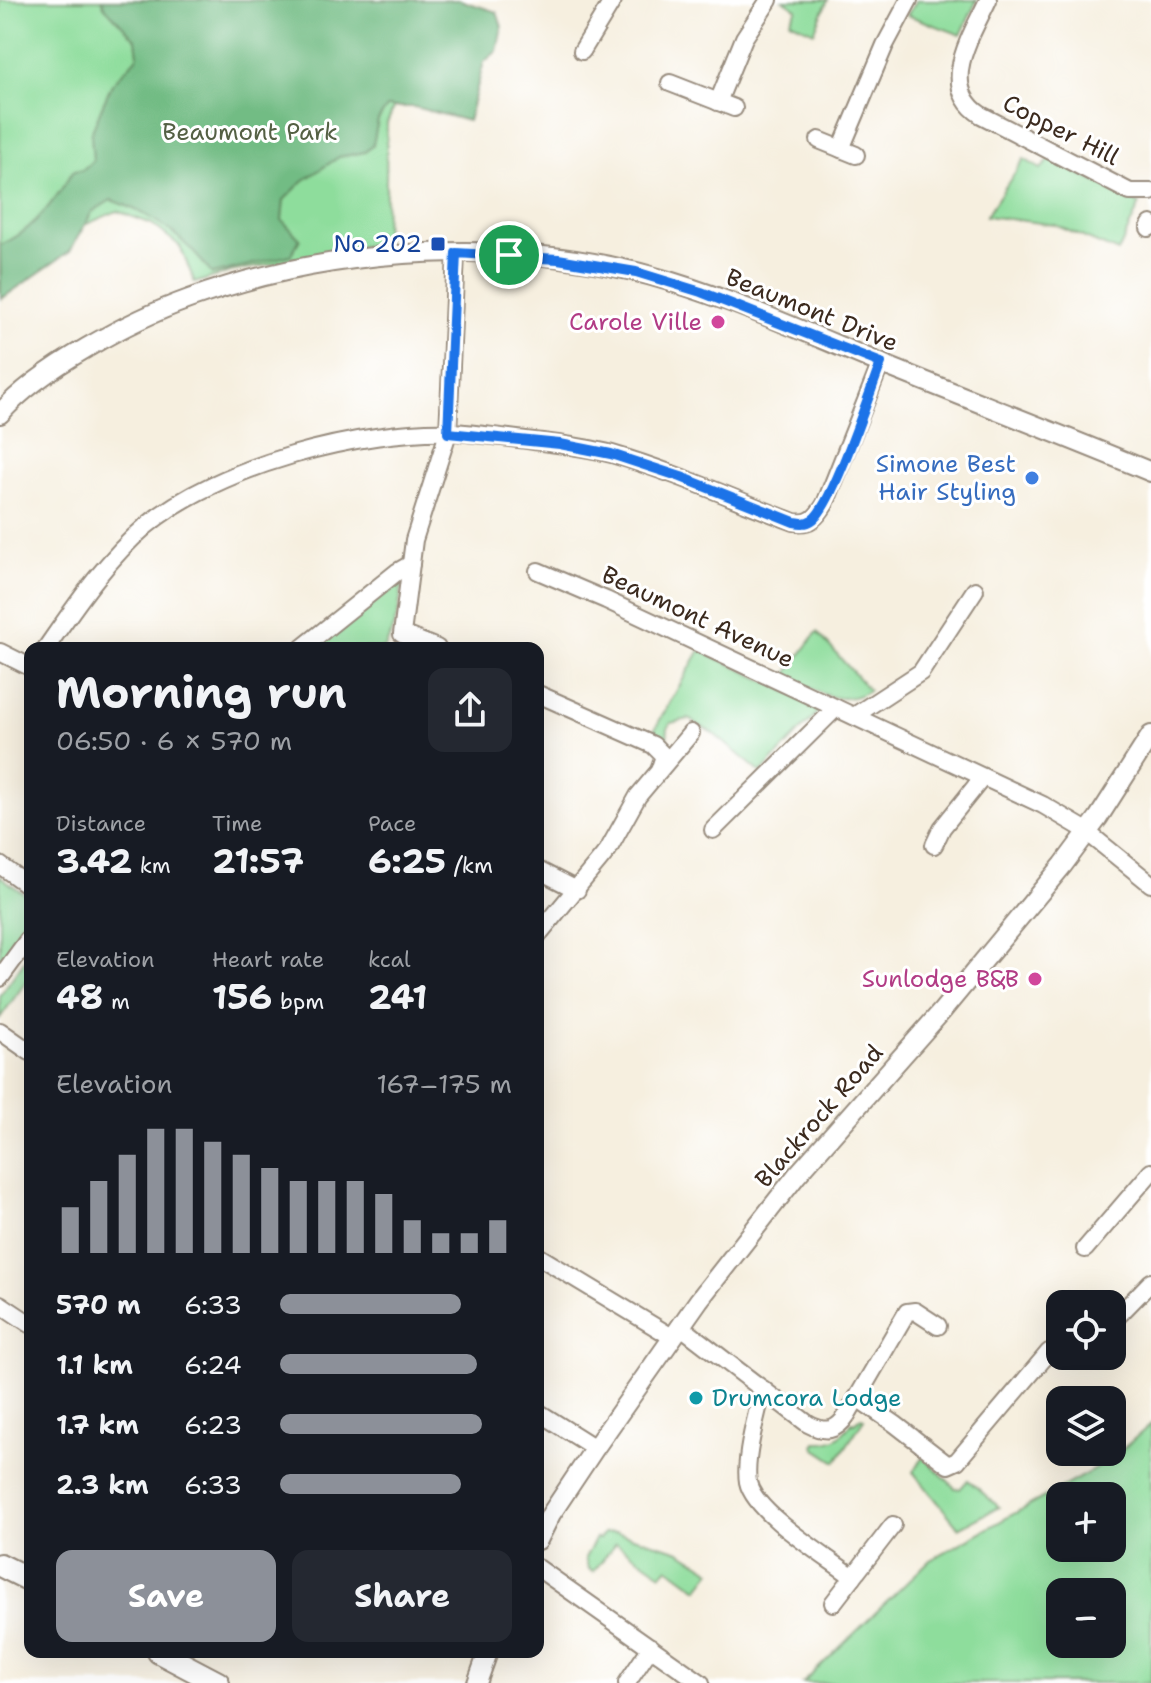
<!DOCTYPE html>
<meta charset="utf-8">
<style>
:root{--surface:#171b24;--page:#242831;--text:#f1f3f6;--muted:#9ea1a6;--accent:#8c9099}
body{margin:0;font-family:"Shantell Sans",sans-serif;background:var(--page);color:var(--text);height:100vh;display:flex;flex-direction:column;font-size:30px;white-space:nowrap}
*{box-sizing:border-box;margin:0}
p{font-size:26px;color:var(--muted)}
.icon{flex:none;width:44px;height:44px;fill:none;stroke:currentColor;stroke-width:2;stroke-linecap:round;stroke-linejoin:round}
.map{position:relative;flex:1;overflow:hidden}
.sheet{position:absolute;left:24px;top:642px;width:520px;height:1016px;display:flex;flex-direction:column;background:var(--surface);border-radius:16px;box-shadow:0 8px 32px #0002}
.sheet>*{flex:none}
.fabs{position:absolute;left:1046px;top:1290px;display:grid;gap:16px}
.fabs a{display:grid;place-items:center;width:80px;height:80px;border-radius:16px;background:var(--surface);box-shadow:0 8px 32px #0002;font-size:40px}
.pin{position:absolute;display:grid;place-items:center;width:68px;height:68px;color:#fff;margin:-34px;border:4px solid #fff;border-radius:50%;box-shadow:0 2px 8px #0007}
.round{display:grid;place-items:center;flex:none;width:84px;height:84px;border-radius:16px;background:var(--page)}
.headline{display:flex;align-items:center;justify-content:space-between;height:136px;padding:0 32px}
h1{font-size:44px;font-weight:700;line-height:60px}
.stats{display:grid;grid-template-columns:repeat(3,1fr);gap:12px;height:136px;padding:8px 32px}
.stats div{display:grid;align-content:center}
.stats b{font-size:34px;font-weight:700}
.stats small{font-size:22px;font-weight:400}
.stats p{font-size:22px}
.chart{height:224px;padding:16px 32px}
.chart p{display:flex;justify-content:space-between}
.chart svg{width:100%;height:144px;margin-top:8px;stroke:var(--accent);stroke-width:6}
.button{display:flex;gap:16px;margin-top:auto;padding:16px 32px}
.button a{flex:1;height:92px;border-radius:16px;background:var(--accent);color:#fff;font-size:32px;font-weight:700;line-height:92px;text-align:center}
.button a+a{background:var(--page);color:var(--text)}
ul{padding:0 32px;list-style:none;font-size:26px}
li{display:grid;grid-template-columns:128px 96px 1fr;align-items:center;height:60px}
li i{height:20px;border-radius:10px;background:var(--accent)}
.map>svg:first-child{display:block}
.green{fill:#8edd9c;stroke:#64845d;stroke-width:2;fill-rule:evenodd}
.forest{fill:#72bc84;stroke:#567351;stroke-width:2}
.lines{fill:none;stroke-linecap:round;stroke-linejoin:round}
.minor-casing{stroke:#988c7e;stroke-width:20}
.tertiary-casing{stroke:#988c7e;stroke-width:22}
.secondary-casing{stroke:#988c7e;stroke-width:26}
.minor{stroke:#fff;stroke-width:16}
.tertiary{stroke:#fff;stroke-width:18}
.secondary{stroke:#fff;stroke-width:22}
.route-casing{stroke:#fff;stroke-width:16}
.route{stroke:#1a73e8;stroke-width:10}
.transit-dot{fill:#1a4fb4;stroke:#fff;stroke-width:3}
.hotel-dot{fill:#d1479c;stroke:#fff;stroke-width:3}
.shop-dot{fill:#3f7fe0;stroke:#fff;stroke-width:3}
.culture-dot{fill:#0f9aa8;stroke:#fff;stroke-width:3}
.labels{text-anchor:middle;stroke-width:6;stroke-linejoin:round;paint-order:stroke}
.street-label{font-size:24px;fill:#3b2a1e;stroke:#fff}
.park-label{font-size:24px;fill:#546044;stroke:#fff}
.transit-label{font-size:24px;fill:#164399;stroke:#fff;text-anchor:end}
.hotel-label{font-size:24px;fill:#b23c85;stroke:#fff;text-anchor:end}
.shop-label{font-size:24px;fill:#366cbe;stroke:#fff;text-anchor:end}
.culture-label{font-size:24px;fill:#0d838f;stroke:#fff;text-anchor:start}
</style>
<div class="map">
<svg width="1151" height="1683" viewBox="0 0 1151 1683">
<rect width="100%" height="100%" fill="#fff"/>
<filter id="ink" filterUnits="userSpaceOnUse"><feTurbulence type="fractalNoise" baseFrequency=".0125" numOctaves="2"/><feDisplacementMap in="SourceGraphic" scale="16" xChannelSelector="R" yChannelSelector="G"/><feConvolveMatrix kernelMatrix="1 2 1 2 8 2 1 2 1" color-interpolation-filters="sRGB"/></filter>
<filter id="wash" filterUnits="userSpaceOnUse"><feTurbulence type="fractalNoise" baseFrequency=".006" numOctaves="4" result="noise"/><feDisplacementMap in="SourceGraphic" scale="32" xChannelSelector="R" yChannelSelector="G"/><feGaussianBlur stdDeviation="1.8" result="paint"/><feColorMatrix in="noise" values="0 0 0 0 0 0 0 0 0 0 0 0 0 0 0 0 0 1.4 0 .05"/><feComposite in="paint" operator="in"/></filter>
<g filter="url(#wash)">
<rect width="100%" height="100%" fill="#f6efdf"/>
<g class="green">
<polygon points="0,0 435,0 437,10 387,123 385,242 230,272 195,283 180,246 152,224 117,211 70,231 0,290"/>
<polygon points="783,0 828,0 814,32 790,21 797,9"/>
<polygon points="917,0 977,0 961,35 907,15"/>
<polygon points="1024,159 1041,169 1050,159 1140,204 1118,252 1055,225 986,216"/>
<polygon points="396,581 402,586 398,614 385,648 313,648"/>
<path d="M817,632L869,690C841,710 812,689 786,675Z"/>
<polygon points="700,650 822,708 761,773 714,734 689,719 671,723 668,728 667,739 653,732"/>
<polygon points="0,876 30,898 30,925 0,968"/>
<polygon points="30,953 30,976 0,1018 0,995"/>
<path d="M861,1418L864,1419L836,1462L816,1449L814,1446L816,1442C834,1443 842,1437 852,1422L854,1423Z"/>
<path d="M1151,1424V1683H803L930,1560L1108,1462ZM1060,1496H1112V1548H1060ZM1060,1592H1112V1644H1060Z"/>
<polygon points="924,1457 955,1488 960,1489 968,1480 999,1507 959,1528 913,1472"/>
<polygon points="616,1532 680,1551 712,1571 698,1589 668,1567 662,1574 616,1543 593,1572 588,1568 585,1558 596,1538 599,1539 604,1533"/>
</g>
<path class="forest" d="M102,0H460L497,12L502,27L497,51L484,62L468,121L414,107H387L378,120L373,145L365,152L339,157L303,181L284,200L282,220L300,239L291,255L212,274C184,237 155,215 111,200L92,212L70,251L1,299L0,245C31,233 57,198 73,171L82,170L93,161L91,134L101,109L112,84L138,56L136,40L104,6Z"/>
</g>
<g filter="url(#ink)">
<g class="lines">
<g class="minor-casing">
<g id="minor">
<path d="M988,0C972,35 937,86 981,115L1130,192H1151"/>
<polyline points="582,51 613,0"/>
<polyline points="670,83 734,108"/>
<polyline points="718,102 744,38 769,0"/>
<polyline points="819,140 856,155"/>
<polyline points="841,149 885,45 909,0"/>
<polyline points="1149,228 1151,224"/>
<polyline points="538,571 606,600 1043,805 1082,828 1151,884"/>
<path d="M46,648C76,605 106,560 146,526C217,466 363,428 455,432C481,434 508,438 534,441C559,444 586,447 612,454C674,472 733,499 794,522C810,525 817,517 825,504L881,363"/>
<polyline points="302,648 397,572 411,564"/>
<polyline points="437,648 402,634 414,540 448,433 456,253"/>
<polyline points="0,652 30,667"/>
<polyline points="538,694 653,745 664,756 660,768"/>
<polyline points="854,716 921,672 975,590"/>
<polyline points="713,830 836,708"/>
<polyline points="934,845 942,828 983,777"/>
<polyline points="0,865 30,887"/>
<polyline points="538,870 577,890"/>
<polyline points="538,935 608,850 638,796 691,733"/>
<polyline points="0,978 30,937"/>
<polyline points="0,1031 30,1052"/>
<polyline points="1085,1249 1151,1172"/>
<polyline points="538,1256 672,1337"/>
<polyline points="0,1304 30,1324"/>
<polyline points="1112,1322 1151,1282"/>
<path d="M680,1326L808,1424C825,1433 836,1432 847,1415L907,1312L915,1311L938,1326"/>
<path d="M763,1389C757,1413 744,1459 748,1482C754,1513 827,1557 853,1577"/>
<polyline points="857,1398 895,1424 948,1465 957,1461 1049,1352"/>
<polyline points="538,1412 595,1448"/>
<polyline points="538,1568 701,1683"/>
<polyline points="833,1603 893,1525"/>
<polyline points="627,1683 651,1647"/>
</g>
</g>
<g class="tertiary-casing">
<g id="tertiary">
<path d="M0,414C38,369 133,319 189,299C335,246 519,235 669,281C741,303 812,335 882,364C971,400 1062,435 1151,472"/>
<polyline points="538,1540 551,1514 595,1448 699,1300 797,1175 942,1011 1063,865 1098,818 1151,735"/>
<polyline points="477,1683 488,1652"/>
</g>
</g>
<g class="secondary-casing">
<g id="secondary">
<polyline points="0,1565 30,1580"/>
<polyline points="159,1652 218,1683"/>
</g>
</g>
<use href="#minor" class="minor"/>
<use href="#tertiary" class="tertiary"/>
<use href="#secondary" class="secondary"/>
</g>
</g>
<g class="lines" filter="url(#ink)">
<g class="route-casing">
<path id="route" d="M456,253L558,259L636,272L701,292L881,363C870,391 832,508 812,520C806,524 800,523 794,522L681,477L611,454L560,444L448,433Z"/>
</g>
<use href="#route" class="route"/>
</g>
<rect class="transit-dot" x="430" y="236" width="16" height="16" rx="4"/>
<g class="hotel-dot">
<circle cx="718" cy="322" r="8"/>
<circle cx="1035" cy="979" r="8"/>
</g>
<circle class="shop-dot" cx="1032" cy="478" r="8"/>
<circle class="culture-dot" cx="696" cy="1398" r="8"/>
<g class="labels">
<g class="street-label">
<text transform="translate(1061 130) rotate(27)" y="8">Copper Hill</text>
<text transform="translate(812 310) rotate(22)" y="8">Beaumont Drive</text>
<text transform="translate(698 617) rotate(25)" y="8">Beaumont Avenue</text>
<text transform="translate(819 1116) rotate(-49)" y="8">Blackrock Road</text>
</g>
<g class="park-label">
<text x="250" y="140">Beaumont Park</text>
</g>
<g class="transit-label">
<text x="422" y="252">No 202</text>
</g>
<g class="hotel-label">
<text x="702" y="330">Carole Ville</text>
<text x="1019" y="987">Sunlodge B&amp;B</text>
</g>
<g class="shop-label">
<text x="1016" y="472">Simone Best<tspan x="1016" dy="28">Hair Styling</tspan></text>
</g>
<g class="culture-label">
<text x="712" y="1406">Drumcora Lodge</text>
</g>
</g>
</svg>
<div class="fabs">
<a><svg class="icon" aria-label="locate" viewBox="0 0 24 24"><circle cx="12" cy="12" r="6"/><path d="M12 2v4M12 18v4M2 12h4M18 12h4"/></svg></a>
<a><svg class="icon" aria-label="layers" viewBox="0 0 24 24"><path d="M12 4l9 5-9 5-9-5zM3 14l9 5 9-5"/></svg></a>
<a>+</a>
<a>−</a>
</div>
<div class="pin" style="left:509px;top:255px;background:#1e9e55"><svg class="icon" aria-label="arrive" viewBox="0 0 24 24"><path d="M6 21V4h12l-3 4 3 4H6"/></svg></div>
<section class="sheet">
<div class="headline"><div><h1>Morning run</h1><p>06:50 · 6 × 570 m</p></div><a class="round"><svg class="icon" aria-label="share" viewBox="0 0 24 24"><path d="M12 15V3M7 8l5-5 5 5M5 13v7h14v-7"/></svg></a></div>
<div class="stats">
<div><p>Distance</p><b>3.42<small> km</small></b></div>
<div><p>Time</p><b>21:57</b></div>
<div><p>Pace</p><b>6:25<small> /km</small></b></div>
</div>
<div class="stats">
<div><p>Elevation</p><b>48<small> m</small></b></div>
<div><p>Heart rate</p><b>156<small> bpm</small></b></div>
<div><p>kcal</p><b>241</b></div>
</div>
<div class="chart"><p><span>Elevation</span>167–175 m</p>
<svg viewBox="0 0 160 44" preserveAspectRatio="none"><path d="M5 44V30M15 44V22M25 44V14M35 44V6M45 44V6M55 44V10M65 44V14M75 44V18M85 44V22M95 44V22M105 44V22M115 44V26M125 44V34M135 44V38M145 44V38M155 44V34"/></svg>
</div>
<ul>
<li><b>570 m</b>6:33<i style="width:78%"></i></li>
<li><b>1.1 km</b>6:24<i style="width:85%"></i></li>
<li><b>1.7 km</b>6:23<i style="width:87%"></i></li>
<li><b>2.3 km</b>6:33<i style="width:78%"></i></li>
</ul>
<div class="button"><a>Save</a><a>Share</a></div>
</section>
</div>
